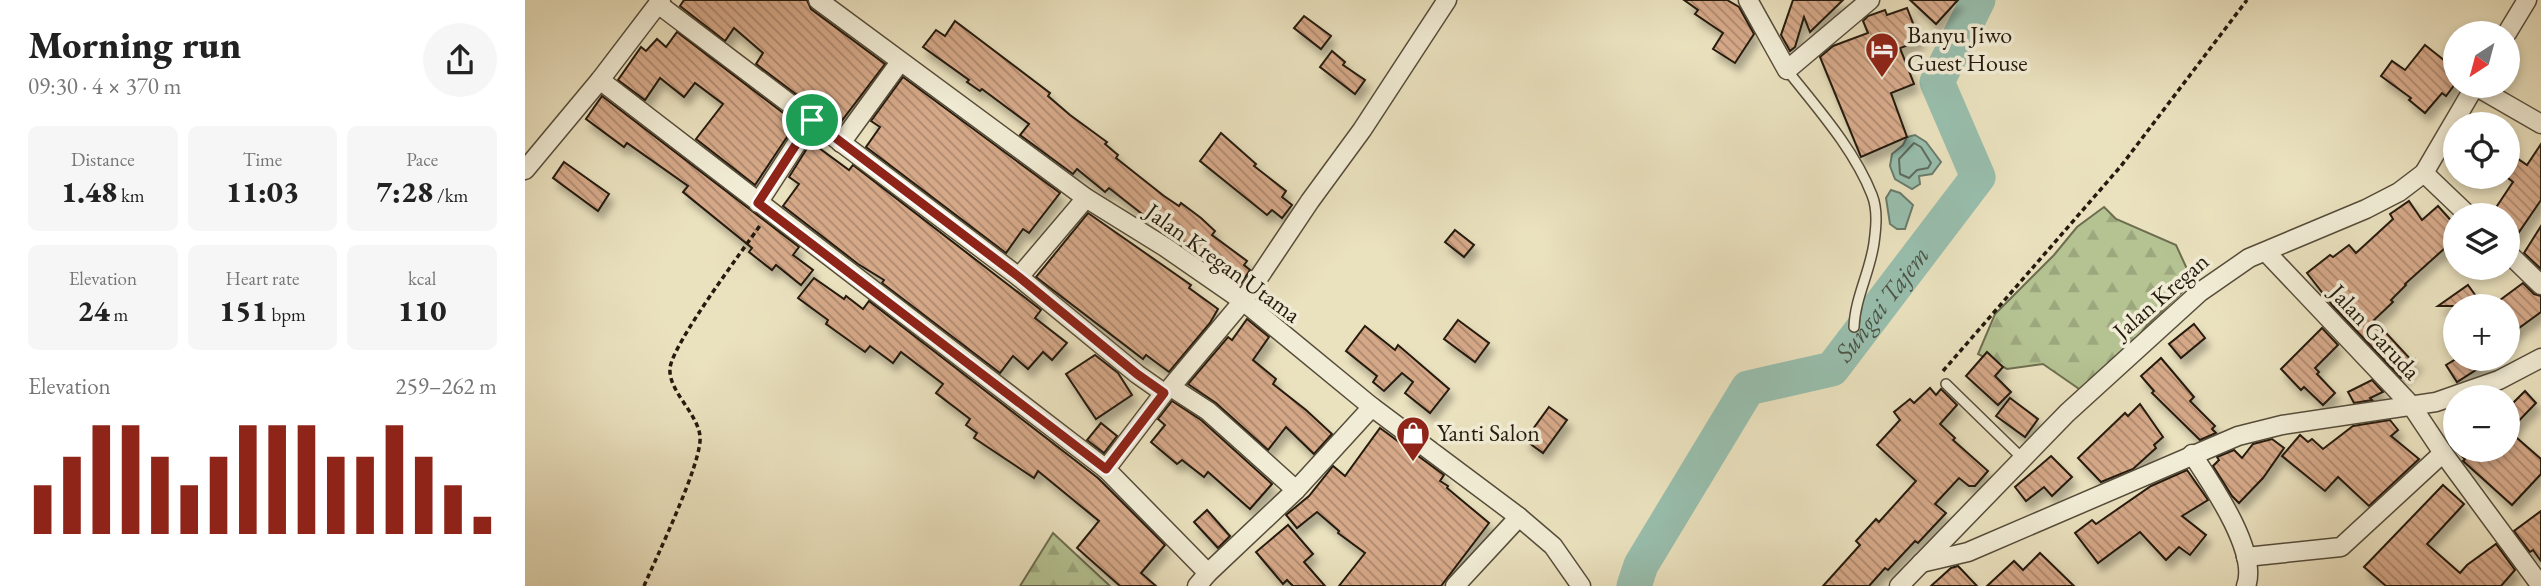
<!DOCTYPE html>
<meta charset="utf-8">
<style>
:root{--surface:#fff;--page:#f6f6f6;--text:#222;--muted:#767676;--accent:#8f2418}
body{margin:0;font-family:"EB Garamond",serif;background:var(--page);color:var(--text);height:100vh;display:flex;flex-direction:column;font-size:26px;white-space:nowrap}
*{box-sizing:border-box;margin:0}
p{font-size:23px;color:var(--muted)}
.icon{flex:none;width:38px;height:38px;fill:none;stroke:currentColor;stroke-width:2;stroke-linecap:round;stroke-linejoin:round}
.map{position:relative;flex:1;overflow:hidden}
.sheet{display:flex;flex-direction:column;background:var(--surface);width:525px}
.sheet>*{flex:none}
.needle{width:46px;rotate:216deg}
.buttons{position:absolute;left:1918px;top:21px;display:grid;gap:14px}
.buttons a{display:grid;place-items:center;width:77px;height:77px;border-radius:50%;background:var(--surface);box-shadow:0 4px 10px #0003;font-size:35px}
.pin{position:absolute;display:grid;place-items:center;width:60px;height:60px;color:#fff;margin:-30px;border:4px solid #fff;border-radius:50%;box-shadow:0 2px 7px #0007}
.round{display:grid;place-items:center;flex:none;width:74px;height:74px;border-radius:37px;background:var(--page)}
.summary{display:flex;align-items:center;justify-content:space-between;height:119px;padding:0 28px}
h1{font-size:38px;font-weight:800;line-height:52px}
.stats{display:grid;grid-template-columns:repeat(3,1fr);gap:10px;height:119px;padding:7px 28px}
.stats div{display:grid;align-content:center;border-radius:10px;background:var(--page);text-align:center}
.stats b{font-size:30px;font-weight:800}
.stats small{font-size:19px;font-weight:400}
.stats p{font-size:19px}
.chart{height:196px;padding:14px 28px}
.chart p{display:flex;justify-content:space-between}
.chart svg{width:100%;height:126px;margin-top:7px;stroke:var(--accent);stroke-width:6}
main{display:flex;flex:1;min-height:0}
.map>svg:first-child{display:block}
.forest{fill:url(#forest-firs);stroke:#6d6e50;stroke-width:2}
.water{fill:#98bead;stroke:#6a7c6d;stroke-width:2}
.lines{fill:none;stroke-linecap:round;stroke-linejoin:round}
.shore{stroke:#5e6c5e;stroke-width:2}
.river{stroke:#98bead;stroke-width:35}
.building{fill:url(#building-back-hatch);stroke:#251a0e;stroke-width:2;filter:url(#shadow)}
.lane-casing{stroke:#564c3a;stroke-width:12}
.street-casing{stroke:#564c3a;stroke-width:21}
.path{stroke:#251a0e;stroke-width:3.5;stroke-dasharray:5 3.5;stroke-linecap:butt}
.lane{stroke:#f1ecd5;stroke-width:9}
.street{stroke:#f1ecd5;stroke-width:18}
.route-casing{stroke:#fff;stroke-width:14}
.route{stroke:#8f2418;stroke-width:9}
.labels{text-anchor:middle;stroke-width:7;stroke-linejoin:round;paint-order:stroke}
.poi-label{font-size:24px;fill:#251a0e;stroke:#f1ecd5;text-anchor:start}
.street-label{font-size:24px;fill:#251a0e;stroke:#f1ecd5}
.water-label{font-size:26px;font-style:italic;fill:#4d5346;stroke:#f1ecd5}
</style>
<main>
<section class="sheet">
<div class="summary"><div><h1>Morning run</h1><p>09:30 · 4 × 370 m</p></div><a class="round"><svg class="icon" aria-label="share" viewBox="0 0 24 24"><path d="M12 15V3M7 8l5-5 5 5M5 13v7h14v-7"/></svg></a></div>
<div class="stats">
<div><p>Distance</p><b>1.48<small> km</small></b></div>
<div><p>Time</p><b>11:03</b></div>
<div><p>Pace</p><b>7:28<small> /km</small></b></div>
</div>
<div class="stats">
<div><p>Elevation</p><b>24<small> m</small></b></div>
<div><p>Heart rate</p><b>151<small> bpm</small></b></div>
<div><p>kcal</p><b>110</b></div>
</div>
<div class="chart"><p><span>Elevation</span>259–262 m</p>
<svg viewBox="0 0 160 44" preserveAspectRatio="none"><path d="M5 44V27M15 44V17M25 44V6M35 44V6M45 44V17M55 44V27M65 44V17M75 44V6M85 44V6M95 44V6M105 44V17M115 44V17M125 44V6M135 44V17M145 44V27M155 44V38"/></svg>
</div>
</section>
<div class="map">
<svg width="2016" height="586" viewBox="0 0 2016 586">
<defs>
<pattern id="forest-firs" width="22" height="20" patternUnits="userSpaceOnUse" patternTransform="scale(1.75)"><rect width="22" height="20" fill="#b5c393"/><path d="M5 1l3.5 6h-7zM16 11l3.5 6h-7z" fill="#9ca77e"/></pattern>
<pattern id="building-back-hatch" width="6" height="6" patternUnits="userSpaceOnUse" patternTransform="scale(1.75)"><rect width="6" height="6" fill="#d5a888"/><path d="M-1 5l2 2M0 0l6 6M5-1l2 2" fill="none" stroke="#ad886e"/></pattern>
<filter id="shadow"><feDropShadow dx="4.5" dy="8" stdDeviation="3.5" flood-color="#0004"/></filter>
</defs>
<rect width="100%" height="100%" fill="#eae1be"/>
<filter id="stains"><feTurbulence type="fractalNoise" baseFrequency=".00286" numOctaves="4"/><feColorMatrix values="0 0 0 0 .2 0 0 0 0 .09 0 0 0 0 .02 0 0 0 .5 -.17"/></filter>
<radialGradient id="worn" r=".72"><stop offset=".6" stop-color="#630" stop-opacity="0"/><stop offset="1" stop-color="#630" stop-opacity=".3"/></radialGradient>
<g class="forest">
<polygon points="1579,207 1591,219 1651,245 1668,282 1622,325 1605,348 1560,393 1518,364 1482,369 1453,354 1470,314 1529,255 1552,227"/>
<polygon points="528,533 585,586 495,586"/>
</g>
<g class="water">
<polygon points="1390,135 1401,142 1416,162 1407,174 1394,176 1395,184 1387,189 1370,179 1365,166 1367,154 1378,145 1382,137"/>
<polygon points="1366,190 1375,193 1388,205 1380,229 1372,229 1365,224 1361,198"/>
</g>
<g class="lines">
<polygon class="shore" points="1389,143 1396,147 1406,163 1403,168 1392,170 1384,178 1375,174 1374,159"/>
<path class="river" id="s1" d="M1109,586L1116,565L1223,388L1307,369L1453,177L1412,82L1453,0"/>
</g>
<g class="building">
<polygon points="159,0 282,0 286,9 360,64 315,123 286,101 284,104 231,64 238,53 209,28 200,41 155,6"/>
<polygon points="1159,0 1202,0 1214,7 1229,34 1210,63 1188,49 1198,33 1170,14 1173,10"/>
<polygon points="1268,0 1318,0 1285,32 1279,17 1270,47 1265,51 1256,35"/>
<polygon points="1385,0 1433,0 1411,24"/>
<polygon points="1382,8 1395,41 1375,48 1389,84 1366,93 1382,137 1336,157 1295,57 1308,46 1343,33 1338,21 1343,16 1360,10 1362,15"/>
<polygon points="779,16 806,36 796,49 769,28"/>
<polygon points="430,21 525,93 523,96 545,115 582,142 580,144 593,155 591,158 639,196 654,206 656,203 676,218 690,231 687,235 722,261 719,265 725,270 715,285 637,225 635,228 584,188 580,192 552,169 548,174 495,135 504,124 457,89 455,91 442,82 444,80 398,47 411,30 420,36"/>
<polygon points="152,32 270,122 266,126 268,128 230,185 171,139 198,104 170,83 159,97 135,78 120,100 93,80 116,47 121,51 132,39 141,47"/>
<polygon points="1900,45 1930,69 1930,84 1921,96 1917,93 1900,113 1884,100 1886,98 1856,76 1867,61 1880,70"/>
<polygon points="807,51 820,62 818,65 840,80 830,94 795,67"/>
<polygon points="378,77 535,193 504,233 498,229 481,253 341,147 355,127 346,121"/>
<polygon points="77,96 274,247 268,255 288,270 276,285 251,265 247,270 224,252 227,248 158,192 163,186 102,143 99,147 61,119"/>
<polygon points="696,133 731,164 729,166 761,191 757,197 767,205 757,218 747,210 742,215 675,161"/>
<polygon points="286,142 324,170 328,165 516,310 510,318 542,343 527,360 518,352 503,369 488,356 475,373 357,283 359,280 333,264 258,206 274,184 264,177"/>
<polygon points="2016,144 2016,200 1992,235 1983,229 1983,215 1966,215 1988,182 1983,178 1983,152 2002,165"/>
<polygon points="39,162 84,194 73,211 28,178"/>
<polygon points="1884,201 1897,220 1913,206 1930,225 1930,239 1880,284 1881,285 1866,300 1868,302 1849,320 1887,361 1890,359 1892,362 1876,378 1807,305 1782,273 1805,255 1808,257 1824,245 1831,253 1868,219 1865,214"/>
<polygon points="563,213 666,285 664,288 693,309 685,323 644,372 621,355 618,359 511,277"/>
<polygon points="2016,226 2016,269 1999,253"/>
<polygon points="930,230 949,245 939,257 920,242"/>
<polygon points="289,278 319,299 321,296 338,309 344,301 573,478 640,545 616,573 631,586 595,586 552,548 574,521 513,471 509,478 449,438 452,433 441,425 445,419 411,393 418,384 376,352 368,363 345,346 340,352 301,324 303,320 273,298"/>
<polygon points="1998,283 2009,294 2016,296 2016,312 1983,336 1983,306 1967,306"/>
<polygon points="1943,285 1958,306 1913,306"/>
<polygon points="722,319 744,337 728,360 751,379 748,384 781,410 807,434 789,454 761,427 743,450 691,403 663,384 703,337 707,340"/>
<polygon points="933,320 964,343 950,362 919,339"/>
<polygon points="1669,324 1680,338 1656,358 1644,344"/>
<polygon points="840,326 870,350 873,345 924,389 905,413 880,393 888,382 877,373 859,391 848,382 852,376 821,351"/>
<polygon points="1797,328 1813,345 1790,368 1794,372 1792,374 1810,393 1798,405 1779,387 1776,390 1756,369"/>
<polygon points="1462,352 1478,367 1470,376 1486,392 1473,405 1441,376"/>
<polygon points="570,355 593,373 607,395 571,419 541,374"/>
<polygon points="1636,358 1669,397 1665,401 1690,426 1687,429 1691,433 1675,440 1627,393 1629,391 1616,376"/>
<polygon points="1931,359 1968,359 1932,382 1921,365"/>
<polygon points="1847,380 1858,392 1845,398 1847,400 1829,403 1823,392"/>
<polygon points="1405,388 1411,395 1416,389 1432,405 1415,424 1430,438 1428,440 1463,471 1450,486 1444,486 1434,478 1410,504 1421,513 1393,543 1390,541 1363,570 1360,568 1344,586 1298,586 1335,545 1331,541 1351,519 1354,522 1391,481 1352,445 1375,420 1369,412 1385,399 1389,403"/>
<polygon points="2000,391 2011,403 1984,431 2016,459 2016,474 1987,505 1938,461 1940,459 1930,450 1983,450 1983,408"/>
<polygon points="1485,398 1513,419 1500,437 1471,416"/>
<polygon points="647,401 676,420 747,484 725,509 683,472 679,477 657,460 652,464 626,442 640,425 633,419"/>
<polygon points="1615,404 1638,437 1629,445 1631,448 1608,469 1576,482 1553,458 1600,413 1603,416"/>
<polygon points="1024,407 1042,420 1018,453 1000,440"/>
<polygon points="1865,420 1873,430 1866,436 1894,459 1844,506 1813,477 1800,491 1757,456 1775,435 1783,442 1787,439 1798,449 1828,426"/>
<polygon points="576,423 592,436 579,453 562,440"/>
<polygon points="855,428 919,475 915,481 923,486 922,488 964,523 916,586 814,586 840,553 813,533 814,531 792,512 772,528 761,515 784,496 808,466 820,476"/>
<polygon points="1747,439 1759,448 1738,478 1714,503 1707,496 1688,466 1694,460 1692,457 1709,450 1717,458 1728,444"/>
<polygon points="1526,456 1547,477 1527,496 1519,487 1501,501 1490,487"/>
<polygon points="1662,470 1683,500 1657,516 1681,535 1665,555 1654,547 1641,560 1615,532 1573,563 1550,533 1567,520 1571,524 1626,486"/>
<polygon points="1918,485 1939,504 1902,544 1935,573 1942,565 1971,544 1990,570 1976,586 1861,586 1839,567"/>
<polygon points="682,510 705,536 693,548 669,522"/>
<polygon points="2016,511 2016,561 2008,550 2005,552 1989,531"/>
<polygon points="763,525 788,554 779,562 800,586 768,586 762,580 758,584 731,552"/>
<polygon points="1515,553 1549,586 1462,586 1489,561 1498,570"/>
<polygon points="1433,566 1452,586 1406,586 1426,568"/>
</g>
<g class="lines">
<g class="lane-casing">
<g id="lane">
<path d="M1262,70C1292,108 1329,149 1347,195C1353,210 1351,228 1349,243C1345,272 1330,298 1329,327"/>
<polyline points="1421,384 1498,459"/>
</g>
</g>
<g class="street-casing">
<g id="street">
<polyline points="293,0 561,198 640,247 718,301 847,407 994,517 1028,546 1056,586"/>
<polyline points="1223,0 1262,70 1345,0"/>
<polyline points="133,4 494,277 612,374 639,393 581,469"/>
<polyline points="1982,33 2002,0"/>
<polyline points="75,80 581,469 683,573"/>
<polyline points="1950,86 2016,124"/>
<polyline points="316,143 375,62"/>
<polyline points="0,170 75,80 136,0"/>
<polyline points="1899,173 1943,215"/>
<polyline points="233,203 287,120"/>
<polyline points="1741,252 1886,405 1918,453 2016,586"/>
<polyline points="1983,253 2016,285"/>
<polyline points="494,277 561,198"/>
<path d="M1667,454C1686,483 1734,552 1721,586"/>
<polyline points="771,490 683,411 646,387 718,301 785,201 837,130 922,0"/>
<polyline points="1721,557 1816,547 1918,453"/>
<polyline points="1396,563 1443,552 1713,436 1757,425 1911,402 1974,380 2016,358"/>
<polyline points="672,586 683,573 771,490 847,407"/>
<polyline points="930,586 994,517"/>
<polyline points="1374,586 1542,413 1675,292 1724,258 1841,209 1874,192 1899,173 1950,86"/>
</g>
</g>
<g class="path">
<polyline points="1418,371 1596,166 1722,0"/>
<path d="M119,586C131,558 178,461 175,436C172,412 143,391 145,368C148,343 218,250 236,224"/>
</g>
<use href="#lane" class="lane"/>
<use href="#street" class="street"/>
</g>
<g class="lines">
<g class="route-casing">
<polygon id="route" points="287,120 494,277 612,374 639,393 581,469 233,203"/>
</g>
<use href="#route" class="route"/>
</g>
<defs>
<g id="hotel-pin" transform="scale(1.75)"><path d="M0 17L-7.5 6A9.5 9.5 0 1 1 7.5 6Z" fill="#8f2418" stroke="#f1ecd5"/><path d="M-6-4.5h1.5V1H6V5H4.5V3h-9V5H-6ZM-4 0a1.8 1.8 0 1 1 3.6 0ZM.5 0V-2.5h3Q6-2.5 6 0Z" fill="#fff"/></g>
<g id="shop-pin" transform="scale(1.75)"><path d="M0 17L-7.5 6A9.5 9.5 0 1 1 7.5 6Z" fill="#8f2418" stroke="#f1ecd5"/><path d="M-5-2.5h2.3a2.7 3.5 0 0 1 5.4 0H5L5.5 6h-11ZM-1.5-2.5h3a1.5 2.3 0 0 0-3 0Z" fill="#fff"/></g>
</defs>
<g fill-rule="evenodd">
<use href="#hotel-pin" x="1357" y="49"/>
<use href="#shop-pin" x="888" y="433"/>
</g>
<g class="labels">
<g class="poi-label">
<text x="1382" y="43">Banyu Jiwo<tspan x="1382" dy="28">Guest House</tspan></text>
<text x="912" y="441">Yanti Salon</text>
</g>
<g class="street-label">
<text transform="translate(698 263) rotate(36)" y="8">Jalan Kregan Utama</text>
<text transform="translate(1636 296) rotate(-41)" y="8">Jalan Kregan</text>
<text transform="translate(1850 332) rotate(47)" y="8">Jalan Garuda</text>
</g>
<g class="water-label">
<text dy="9" stroke="none"><textPath href="#s1" startOffset="397">Sungai Tajem</textPath></text>
</g>
</g>
<rect width="100%" height="100%" filter="url(#stains)"/>
<rect width="100%" height="100%" fill="url(#worn)"/>
</svg>
<div class="buttons">
<a><svg class="needle" viewBox="-14 -14 28 28"><path d="M0-13l5 13h-10z" fill="#e53935"/><path d="M0 13l5-13h-10z" fill="#767676"/></svg></a>
<a><svg class="icon" aria-label="locate" viewBox="0 0 24 24"><circle cx="12" cy="12" r="6"/><path d="M12 2v4M12 18v4M2 12h4M18 12h4"/></svg></a>
<a><svg class="icon" aria-label="layers" viewBox="0 0 24 24"><path d="M12 4l9 5-9 5-9-5zM3 14l9 5 9-5"/></svg></a>
<a>+</a>
<a>−</a>
</div>
<div class="pin" style="left:287px;top:120px;background:#1e9e55"><svg class="icon" aria-label="arrive" viewBox="0 0 24 24"><path d="M6 21V4h12l-3 4 3 4H6"/></svg></div>
</div>
</main>
